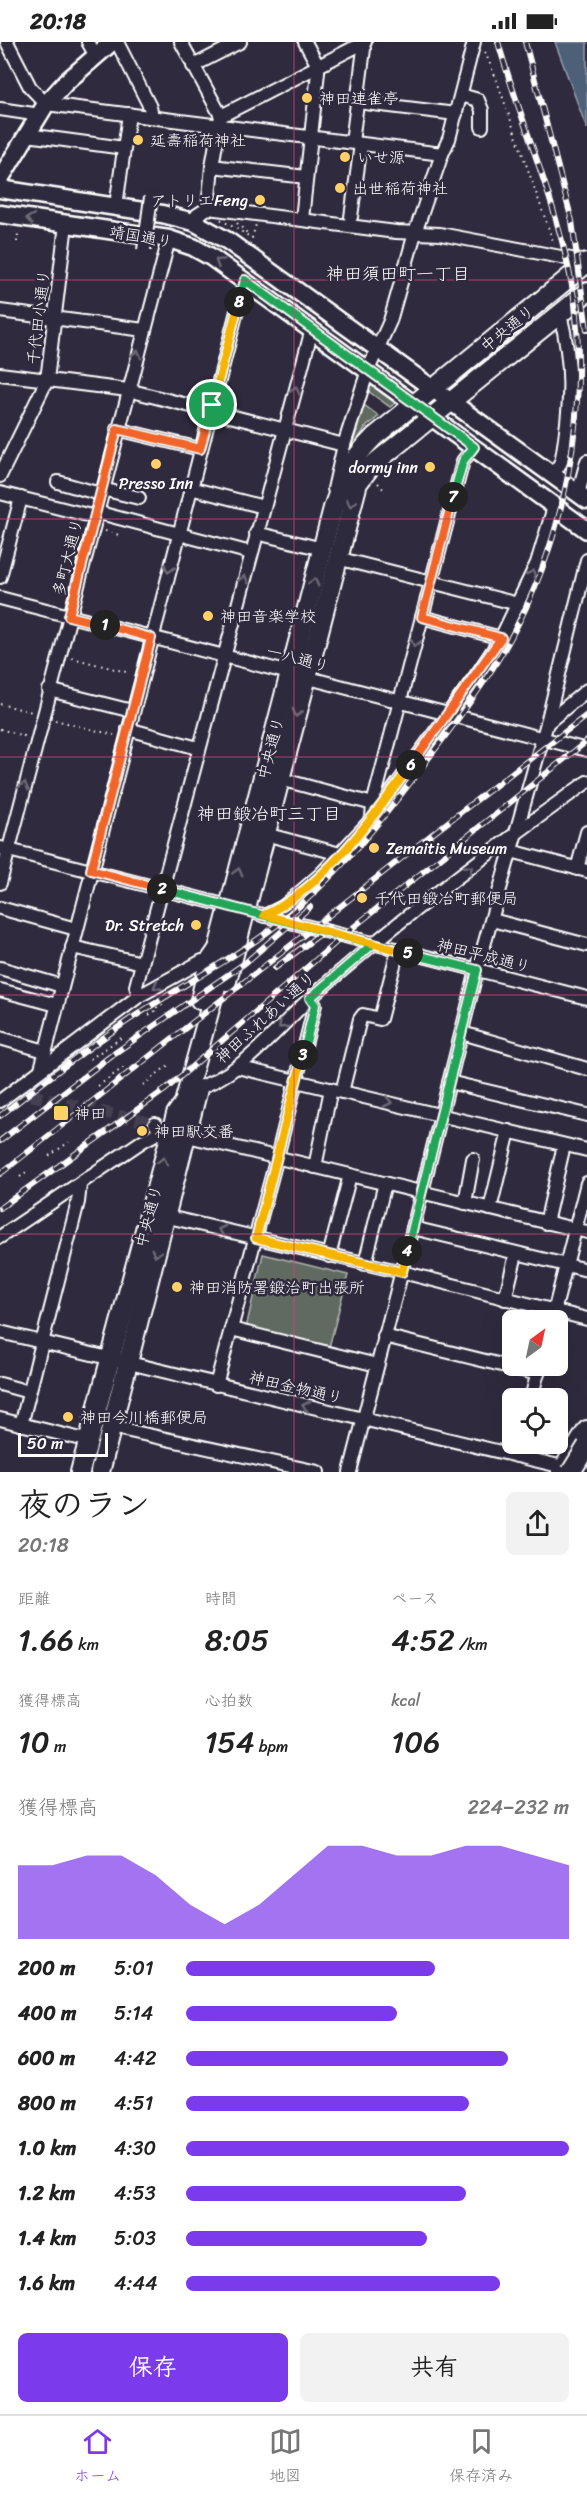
<!DOCTYPE html>
<html lang="ja">
<meta charset="utf-8">
<style>
:root{--surface:#fff;--page:#f2f2f2;--text:#222;--muted:#767676;--line:#e0e0e0;--accent:#7c3aed}
body{margin:0;font-family:Sriracha,"Klee One",sans-serif;background:var(--page);color:var(--text);height:100vh;display:flex;flex-direction:column;font-size:22px;white-space:nowrap}
*{box-sizing:border-box;margin:0}
p{font-size:20px;color:var(--muted)}
.icon{flex:none;width:33px;height:33px;fill:none;stroke:currentColor;stroke-width:2;stroke-linecap:round;stroke-linejoin:round}
.map{position:relative;height:1430px;overflow:hidden}
.sheet{display:flex;flex-direction:column;background:var(--surface);flex:1}
.sheet>*{flex:none}
.needle{width:39px;rotate:33deg}
.controls{position:absolute;left:502px;top:1268px;display:grid;gap:12px}
.controls a{display:grid;place-items:center;width:66px;height:66px;border-radius:9px;background:var(--surface);box-shadow:0 6px 24px #0002;font-size:30px}
.scale{position:absolute;left:18px;bottom:15px;width:90px;box-sizing:border-box;padding-left:6px;border:3px solid #fff;border-top:0;font-size:16px;line-height:21px;white-space:nowrap;color:#fff;-webkit-text-stroke:4px #2f2a3d;paint-order:stroke}
.pin{position:absolute;display:grid;place-items:center;width:51px;height:51px;color:#fff;margin:-26px;border:3px solid #fff;border-radius:50%;box-shadow:0 2px 6px #0007}
.km{position:absolute;width:30px;height:30px;margin:-15px;border-radius:50%;background:#222;color:#fff;font-size:16px;line-height:30px;text-align:center}
.round{display:grid;place-items:center;flex:none;width:63px;height:63px;border-radius:9px;background:var(--page)}
.overview{display:flex;align-items:center;justify-content:space-between;height:102px;padding:0 18px}
h1{font-size:33px;font-weight:600;line-height:45px}
.figures{display:grid;grid-template-columns:repeat(3,1fr);gap:9px;height:102px;padding:6px 18px}
.figures div{display:grid;align-content:center}
.figures b{font-size:30px;font-weight:600}
.figures small{font-size:16px;font-weight:400}
.figures p{font-size:16px}
.chart{height:168px;padding:12px 18px}
.chart p{display:flex;justify-content:space-between}
.chart svg{width:100%;height:108px;margin-top:6px;fill:var(--accent);opacity:.7}
.button{display:flex;gap:12px;margin-top:auto;padding:12px 18px}
.button a{flex:1;height:69px;border-radius:9px;background:var(--accent);color:#fff;font-size:24px;font-weight:600;line-height:69px;text-align:center}
.button a+a{background:var(--page);color:var(--text)}
ul{padding:0 18px;list-style:none;font-size:20px}
li{display:grid;grid-template-columns:96px 72px 1fr;align-items:center;height:45px}
li i{height:15px;border-radius:8px;background:var(--accent)}
.status{display:flex;justify-content:space-between;align-items:center;height:42px;padding:0 30px;background:var(--surface);direction:ltr}
.status svg{height:16px;fill:currentColor}
.dock{display:flex;justify-content:space-around;align-items:center;height:84px;border-top:2px solid var(--line);background:var(--surface);font-size:16px;color:var(--muted)}
.dock a{display:grid;justify-items:center;gap:3px}
.dock .current{color:var(--accent)}
.map>svg:first-child{display:block}
.green{fill:#606b60;stroke:#b0b5b0;stroke-width:1.5}
.water{fill:#4d6078;stroke:#94a0ae;stroke-width:1.5}
.lines{fill:none;stroke-linecap:round;stroke-linejoin:round}
.minor-tunnel{stroke:#443f50;stroke-width:12;stroke-dasharray:12 6;stroke-linecap:butt}
.minor-casing{stroke:#fff;stroke-width:16}
.major-casing{stroke:#fff;stroke-width:21}
.highway-casing{stroke:#fff;stroke-width:22}
.path{stroke:#fff;stroke-width:2;stroke-dasharray:1.5 4.5;stroke-linecap:butt}
.minor{stroke:#2f2a3d;stroke-width:12}
.major{stroke:#2f2a3d;stroke-width:16}
.highway{stroke:#2f2a3d;stroke-width:18}
.rail-casing{stroke:#fff;stroke-width:6}
.rail{stroke:#2f2a3d;stroke-width:4;stroke-dasharray:11;stroke-linecap:butt}
.minor-bridge-casing{stroke:#fff;stroke-width:16;stroke-linecap:butt}
.highway-bridge-casing{stroke:#fff;stroke-width:22;stroke-linecap:butt}
.minor-bridge{stroke:#2f2a3d;stroke-width:12}
.highway-bridge{stroke:#2f2a3d;stroke-width:18}
.oneway{stroke:#6d6a77}
.split-1-casing{stroke:#fff;stroke-width:12}
.split-2-casing{stroke:#fff;stroke-width:12}
.split-3-casing{stroke:#fff;stroke-width:12}
.split-4-casing{stroke:#fff;stroke-width:12}
.split-5-casing{stroke:#fff;stroke-width:12}
.split-6-casing{stroke:#fff;stroke-width:12}
.split-7-casing{stroke:#fff;stroke-width:12}
.split-8-casing{stroke:#fff;stroke-width:12}
.split-9-casing{stroke:#fff;stroke-width:12}
.split-1{stroke:#f0652b;stroke-width:8}
.split-2{stroke:#f0652b;stroke-width:8}
.split-3{stroke:#22a559;stroke-width:8}
.split-4{stroke:#f5b400;stroke-width:8}
.split-5{stroke:#22a559;stroke-width:8}
.split-6{stroke:#f5b400;stroke-width:8}
.split-7{stroke:#f0652b;stroke-width:8}
.split-8{stroke:#22a559;stroke-width:8}
.split-9{stroke:#f5b400;stroke-width:8}
.grid{fill:none;stroke:#ce467c;stroke-width:1.5;stroke-opacity:0.55}
.poi-dot{fill:#ffd166;stroke:#2f2a3d;stroke-width:2}
.labels{text-anchor:middle;stroke-width:5;stroke-linejoin:round;paint-order:stroke}
.poi-label{font-size:16px;fill:#fff;stroke:#2f2a3d;text-anchor:start}
.street-label{font-size:16px;fill:#fff;stroke:#2f2a3d}
.neighbourhood-label{font-size:18px;fill:#fff;stroke:#2f2a3d}
</style>
<div class="status"><b>20:18</b><svg viewBox="0 0 49 12"><path d="M0 12V9h3v3zM5 12V6h3v6zM10 12V3h3v9zM15 12V0h3v12zM26 1h20v11H26zM47 4h2v5h-2z"/></svg></div>
<div class="map">
<svg width="587" height="1430" viewBox="0 0 587 1430">
<rect width="100%" height="100%" fill="#2f2a3d"/>
<filter id="ink" filterUnits="userSpaceOnUse"><feTurbulence type="fractalNoise" baseFrequency=".0167" numOctaves="2"/><feDisplacementMap in="SourceGraphic" scale="12" xChannelSelector="R" yChannelSelector="G"/><feConvolveMatrix kernelMatrix="1 2 1 2 8 2 1 2 1" color-interpolation-filters="sRGB"/></filter>
<g filter="url(#ink)">
<g class="green">
<polygon points="371,342 395,359 395,361 390,365 368,349"/>
<polygon points="364,363 379,374 365,386 351,409 348,410 354,398"/>
<polygon points="263,1212 348,1233 328,1309 246,1286"/>
</g>
<polygon class="water" points="555,0 587,0 587,87"/>
<g class="lines">
<polyline class="minor-tunnel" points="13,1049 155,1082"/>
<g class="minor-casing">
<g id="minor">
<polyline points="7,0 30,45 46,62 442,112"/>
<polyline points="88,0 96,14"/>
<polyline points="117,0 150,65 152,75"/>
<polyline points="181,0 221,74"/>
<polyline points="193,24 240,0"/>
<polyline points="461,53 478,58 482,68 482,85"/>
<polyline points="357,60 456,72"/>
<polyline points="0,67 40,73"/>
<polyline points="27,93 124,106"/>
<polyline points="352,100 364,7 362,2"/>
<polyline points="212,124 306,135"/>
<polyline points="116,164 129,72"/>
<polyline points="208,166 212,124 221,74 365,0"/>
<polyline points="351,175 361,102"/>
<polyline points="302,177 318,30 318,24 305,0"/>
<polyline points="194,180 197,173 208,166 396,190 440,192 587,220"/>
<polyline points="0,269 144,288"/>
<polyline points="0,332 128,348 344,403"/>
<polyline points="117,387 200,407"/>
<path d="M553,433L561,420L563,410C571,359 573,323 560,272"/>
<polyline points="0,434 47,338 66,182"/>
<polyline points="58,440 100,452"/>
<polyline points="190,446 264,465"/>
<polyline points="102,447 139,456"/>
<polyline points="334,447 344,403 368,328 390,279 415,191 442,112 449,97 474,0"/>
<polyline points="0,451 95,475"/>
<polyline points="578,452 587,419"/>
<polyline points="96,470 251,511"/>
<polyline points="256,491 323,507"/>
<polyline points="337,516 518,562"/>
<polyline points="0,535 21,456"/>
<polyline points="0,556 587,708"/>
<polyline points="422,575 501,596"/>
<polyline points="49,648 132,669"/>
<polyline points="547,681 587,648"/>
<polyline points="128,687 198,706"/>
<polyline points="280,737 373,762"/>
<polyline points="372,776 373,762 463,419 474,405"/>
<polyline points="265,792 340,812"/>
<polyline points="1,806 587,956"/>
<polyline points="511,809 587,829"/>
<polyline points="577,827 587,790"/>
<polyline points="0,841 169,197"/>
<polyline points="0,866 76,887"/>
<polyline points="264,874 283,865 321,832 372,777 480,628 501,596 537,521 554,465"/>
<polyline points="492,878 587,903"/>
<polyline points="72,905 142,921"/>
<polyline points="0,926 62,944"/>
<polyline points="0,948 57,963"/>
<polyline points="139,954 136,944 312,287"/>
<polyline points="462,991 587,1027"/>
<polyline points="0,996 45,1009"/>
<polyline points="237,1025 587,1108"/>
<polyline points="41,1027 245,238"/>
<polyline points="449,1040 587,1073"/>
<path d="M191,1048C238,1036 272,992 306,960C327,940 350,922 372,903C441,846 514,792 587,740"/>
<polyline points="342,1050 360,977 363,973 380,977 398,908"/>
<polyline points="0,1059 139,954 202,919 209,920"/>
<polyline points="155,1082 159,1087 171,1090 587,1190"/>
<polyline points="315,1125 331,1047"/>
<polyline points="465,1161 473,1117"/>
<polyline points="490,1167 509,1089"/>
<polyline points="160,1173 402,1230 587,1277"/>
<polyline points="546,1181 564,1103"/>
<polyline points="413,1186 587,1228"/>
<polyline points="0,1195 144,1098 158,1091 167,1092"/>
<polyline points="329,1214 350,1133"/>
<polyline points="365,1222 385,1141"/>
<polyline points="505,1257 516,1212"/>
<polyline points="552,1278 587,1141"/>
<polyline points="231,1287 377,1323"/>
<polyline points="0,1290 584,1430"/>
<polyline points="384,1294 538,1332"/>
<polyline points="0,1342 29,1350"/>
<polyline points="216,1343 277,1115 315,963 310,956"/>
<polyline points="531,1356 540,1323"/>
<polyline points="0,1377 89,1399"/>
<polyline points="21,1383 78,1160 80,1143"/>
<polyline points="111,1385 318,1430"/>
<polyline points="517,1414 520,1401"/>
<polyline points="350,1430 413,1186 477,928 547,681 587,518"/>
</g>
</g>
<g class="major-casing">
<g id="major">
<polyline points="0,137 46,62 66,40 112,0"/>
<polyline points="0,147 162,172 194,180 228,199 587,458"/>
<polyline points="0,172 169,197 193,205 211,215 587,488"/>
</g>
</g>
<g class="highway-casing">
<g id="highway">
<polyline points="227,939 358,441 371,424 587,250"/>
<polyline points="200,958 209,920 218,907"/>
<path d="M80,1430L176,1072L184,1061L222,923L218,907L333,466C344,434 349,420 374,395L587,221"/>
<polyline points="100,1430 198,1047"/>
<polyline points="561,1430 587,1388"/>
</g>
</g>
<g class="path">
<polyline points="485,10 497,39 554,202"/>
<polygon points="220,173 257,179 252,196 220,177"/>
<polyline points="237,181 248,192"/>
<polyline points="17,200 18,192"/>
<polyline points="378,441 384,448"/>
<polyline points="105,489 119,493"/>
<polyline points="72,616 130,631"/>
<polyline points="0,662 32,670"/>
<polyline points="55,678 114,693"/>
<polyline points="0,687 27,695"/>
<polyline points="159,957 163,964"/>
<polyline points="149,973 158,967 154,960"/>
<polyline points="90,1017 121,996"/>
<polyline points="143,1043 171,1021"/>
<polyline points="98,1044 127,1023"/>
<polyline points="49,1114 69,1100"/>
<polyline points="20,1135 29,1128"/>
</g>
<use href="#minor" class="minor"/>
<use href="#major" class="major"/>
<use href="#highway" class="highway"/>
<g class="rail-casing">
<g id="rail">
<polyline points="525,0 572,179 587,288"/>
<polyline points="275,926 328,886"/>
<path d="M0,1074C40,1042 81,1011 123,982C167,952 215,927 258,897C323,851 372,791 419,729C451,686 484,644 510,597C565,497 587,376 575,262C562,171 523,88 498,0"/>
<polyline points="0,1099 112,1013 245,921 310,865"/>
<polyline points="0,1132 431,793 587,673"/>
<polyline points="0,1166 166,1047 355,884 587,699"/>
</g>
</g>
<use href="#rail" class="rail"/>
<g class="minor-bridge-casing">
<polyline id="minor-bridge" points="144,208 151,155"/>
</g>
<g class="highway-bridge-casing">
<polyline id="highway-bridge" points="571,1430 587,1404"/>
</g>
<use href="#minor-bridge" class="minor-bridge"/>
<use href="#highway-bridge" class="highway-bridge"/>
</g>
<defs><path id="oneway-chevron" d="M-2-3.5L2.5 0L-2 3.5" fill="none" stroke-width="1.6" stroke-linecap="round" stroke-linejoin="round" transform="scale(1.5)"/></defs>
<g class="oneway">
<use href="#oneway-chevron" transform="translate(30 177) rotate(-171)"/>
<use href="#oneway-chevron" transform="translate(219 220) rotate(-146)"/>
<use href="#oneway-chevron" transform="translate(137 312) rotate(-75)"/>
<use href="#oneway-chevron" transform="translate(295 348) rotate(-76)"/>
<use href="#oneway-chevron" transform="translate(351 461) rotate(104)"/>
<use href="#oneway-chevron" transform="translate(169 527) rotate(105)"/>
<use href="#oneway-chevron" transform="translate(532 532) rotate(-65)"/>
<use href="#oneway-chevron" transform="translate(244 537) rotate(-74)"/>
<use href="#oneway-chevron" transform="translate(314 540) rotate(-75)"/>
<use href="#oneway-chevron" transform="translate(415 601) rotate(104)"/>
<use href="#oneway-chevron" transform="translate(297 671) rotate(105)"/>
<use href="#oneway-chevron" transform="translate(24 744) rotate(-76)"/>
<use href="#oneway-chevron" transform="translate(469 827) rotate(-38)"/>
<use href="#oneway-chevron" transform="translate(238 830) rotate(-75)"/>
<use href="#oneway-chevron" transform="translate(157 944) rotate(149)"/>
<use href="#oneway-chevron" transform="translate(282 983) rotate(137)"/>
<use href="#oneway-chevron" transform="translate(388 1060) rotate(13)"/>
<use href="#oneway-chevron" transform="translate(163 1119) rotate(-74)"/>
<use href="#oneway-chevron" transform="translate(222 1188) rotate(-167)"/>
<use href="#oneway-chevron" transform="translate(156 1211) rotate(105)"/>
<use href="#oneway-chevron" transform="translate(306 1364) rotate(-167)"/>
</g>
</g>
<g class="lines" filter="url(#ink)">
<g class="split-1-casing">
<polyline id="split-1" points="105,583 69,574 117,387 200,407 212,363"/>
</g>
<g class="split-2-casing">
<polyline id="split-2" points="105,583 151,596 91,828 162,847"/>
</g>
<g class="split-3-casing">
<polyline id="split-3" points="162,847 373,902 310,956 315,963 303,1013"/>
</g>
<g class="split-4-casing">
<polyline id="split-4" points="303,1013 256,1196 402,1230 407,1209"/>
</g>
<g class="split-5-casing">
<polyline id="split-5" points="407,1209 477,928 408,911"/>
</g>
<g class="split-6-casing">
<path id="split-6" d="M408,911L264,873C322,848 375,773 411,723"/>
</g>
<g class="split-7-casing">
<polyline id="split-7" points="411,723 501,596 422,575 453,455"/>
</g>
<g class="split-8-casing">
<polyline id="split-8" points="239,260 245,238 474,405 463,419 453,455"/>
</g>
<g class="split-9-casing">
<polyline id="split-9" points="212,363 239,260"/>
</g>
<use href="#split-1" class="split-1"/>
<use href="#split-2" class="split-2"/>
<use href="#split-3" class="split-3"/>
<use href="#split-4" class="split-4"/>
<use href="#split-5" class="split-5"/>
<use href="#split-6" class="split-6"/>
<use href="#split-7" class="split-7"/>
<use href="#split-8" class="split-8"/>
<use href="#split-9" class="split-9"/>
</g>
<path class="grid" d="M294,0V1430M0,238H587M0,477H587M0,715H587M0,953H587M0,1192H587"/>
<g class="poi-dot">
<circle cx="307" cy="56" r="6"/>
<circle cx="138" cy="98" r="6"/>
<circle cx="345" cy="115" r="6"/>
<circle cx="340" cy="146" r="6"/>
<circle cx="260" cy="158" r="6"/>
<circle cx="156" cy="422" r="6"/>
<circle cx="430" cy="425" r="6"/>
<circle cx="208" cy="574" r="6"/>
<circle cx="374" cy="806" r="6"/>
<circle cx="362" cy="856" r="6"/>
<circle cx="196" cy="883" r="6"/>
<rect x="53" y="1063" width="16" height="16" rx="3"/>
<circle cx="142" cy="1089" r="6"/>
<circle cx="177" cy="1245" r="6"/>
<circle cx="68" cy="1375" r="6"/>
</g>
<g class="labels">
<g class="poi-label">
<text x="319" y="62">神田連雀亭</text>
<text x="150" y="104">延壽稲荷神社</text>
<text x="357" y="121">いせ源</text>
<text x="352" y="152">出世稲荷神社</text>
<text x="248" y="164" text-anchor="end">アトリエFeng</text>
<text x="418" y="431" text-anchor="end">dormy inn</text>
<text x="156" y="447" text-anchor="middle">Presso Inn</text>
<text x="220" y="580">神田音楽学校</text>
<text x="386" y="812">Zemaitis Museum</text>
<text x="374" y="862">千代田鍛冶町郵便局</text>
<text x="184" y="889" text-anchor="end">Dr. Stretch</text>
<text x="74" y="1077">神田</text>
<text x="154" y="1095">神田駅交番</text>
<text x="189" y="1251">神田消防署鍛治町出張所</text>
<text x="80" y="1381">神田今川橋郵便局</text>
</g>
<g class="street-label">
<text transform="translate(141 194) rotate(10)" y="6">靖国通り</text>
<text transform="translate(38 275) rotate(-83)" y="6">千代田小通り</text>
<text transform="translate(507 286) rotate(-39)" y="6">中央通り</text>
<text transform="translate(67 515) rotate(-76)" y="6">多町大通り</text>
<text transform="translate(298 616) rotate(15)" y="6">一八通り</text>
<text transform="translate(270 706) rotate(-75)" y="6">中央通り</text>
<text transform="translate(484 913) rotate(14)" y="6">神田平成通り</text>
<text transform="translate(265 975) rotate(-42)" y="6">神田ふれあい通り</text>
<text transform="translate(148 1174) rotate(-75)" y="6">中央通り</text>
<text transform="translate(296 1345) rotate(13)" y="6">神田金物通り</text>
</g>
<g class="neighbourhood-label">
<text x="398" y="238">神田須田町一丁目</text>
<text x="269" y="778">神田鍛冶町三丁目</text>
</g>
</g>
</svg>
<div class="controls">
<a><svg class="needle" viewBox="-14 -14 28 28"><path d="M0-13l5 13h-10z" fill="#e53935"/><path d="M0 13l5-13h-10z" fill="#767676"/></svg></a>
<a><svg class="icon" aria-label="locate" viewBox="0 0 24 24"><circle cx="12" cy="12" r="6"/><path d="M12 2v4M12 18v4M2 12h4M18 12h4"/></svg></a>
</div>
<div class="scale">50 m</div>
<div class="pin" style="left:212px;top:363px;background:#1e9e55"><svg class="icon" aria-label="arrive" viewBox="0 0 24 24"><path d="M6 21V4h12l-3 4 3 4H6"/></svg></div>
<b class="km" style="left:105px;top:583px">1</b>
<b class="km" style="left:162px;top:847px">2</b>
<b class="km" style="left:303px;top:1013px">3</b>
<b class="km" style="left:407px;top:1209px">4</b>
<b class="km" style="left:408px;top:911px">5</b>
<b class="km" style="left:411px;top:723px">6</b>
<b class="km" style="left:453px;top:455px">7</b>
<b class="km" style="left:239px;top:260px">8</b>
</div>
<section class="sheet">
<div class="overview"><div><h1>夜のラン</h1><p>20:18</p></div><a class="round"><svg class="icon" aria-label="share" viewBox="0 0 24 24"><path d="M12 15V3M7 8l5-5 5 5M5 13v7h14v-7"/></svg></a></div>
<div class="figures">
<div><p>距離</p><b>1.66<small> km</small></b></div>
<div><p>時間</p><b>8:05</b></div>
<div><p>ペース</p><b>4:52<small> /km</small></b></div>
</div>
<div class="figures">
<div><p>獲得標高</p><b>10<small> m</small></b></div>
<div><p>心拍数</p><b>154<small> bpm</small></b></div>
<div><p>kcal</p><b>106</b></div>
</div>
<div class="chart"><p><span>獲得標高</span>224–232 m</p>
<svg viewBox="0 0 160 44" preserveAspectRatio="none"><path d="M0 44V14L10 14L20 10L30 10L40 18L50 30L60 38L70 30L80 18L90 6L100 6L110 10L120 10L130 6L140 6L150 10L160 14V44z"/></svg>
</div>
<ul>
<li><b>200 m</b>5:01<i style="width:65%"></i></li>
<li><b>400 m</b>5:14<i style="width:55%"></i></li>
<li><b>600 m</b>4:42<i style="width:84%"></i></li>
<li><b>800 m</b>4:51<i style="width:74%"></i></li>
<li><b>1.0 km</b>4:30<i style="width:100%"></i></li>
<li><b>1.2 km</b>4:53<i style="width:73%"></i></li>
<li><b>1.4 km</b>5:03<i style="width:63%"></i></li>
<li><b>1.6 km</b>4:44<i style="width:82%"></i></li>
</ul>
<div class="button"><a>保存</a><a>共有</a></div>
</section>
<nav class="dock">
<a class="current"><svg class="icon" aria-label="home" viewBox="0 0 24 24"><path d="M3 11l9-7 9 7M6 9v11h12V9"/></svg>ホーム</a>
<a><svg class="icon" aria-label="map" viewBox="0 0 24 24"><path d="M3 6l6-2 6 2 6-2v14l-6 2-6-2-6 2zM9 4v14M15 6v14"/></svg>地図</a>
<a><svg class="icon" aria-label="saved" viewBox="0 0 24 24"><path d="M7 4h10v16l-5-4-5 4z"/></svg>保存済み</a>
</nav>
